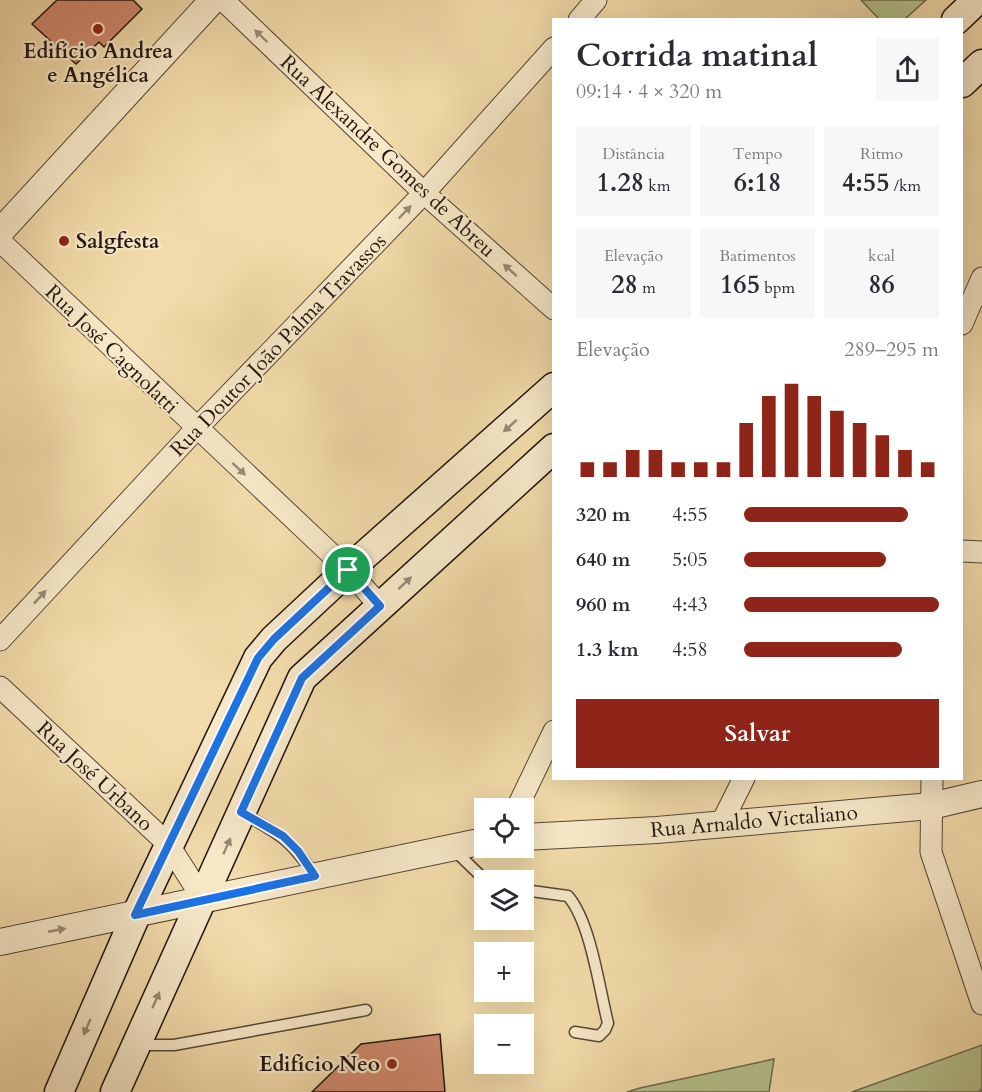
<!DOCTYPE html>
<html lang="pt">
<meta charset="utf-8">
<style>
:root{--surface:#fff;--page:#f7f7f7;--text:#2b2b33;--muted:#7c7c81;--accent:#8f2418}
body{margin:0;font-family:Cardo,serif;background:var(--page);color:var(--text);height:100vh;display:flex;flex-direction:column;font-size:22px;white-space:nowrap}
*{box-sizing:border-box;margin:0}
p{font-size:20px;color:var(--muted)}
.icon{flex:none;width:33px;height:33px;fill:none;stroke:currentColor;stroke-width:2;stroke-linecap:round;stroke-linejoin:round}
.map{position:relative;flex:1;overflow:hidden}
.side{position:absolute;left:552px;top:18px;width:411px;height:762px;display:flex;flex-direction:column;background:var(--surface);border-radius:0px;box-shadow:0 6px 24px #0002}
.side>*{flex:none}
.controls{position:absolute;left:474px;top:798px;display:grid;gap:12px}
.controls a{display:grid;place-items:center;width:60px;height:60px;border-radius:0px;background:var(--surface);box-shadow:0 6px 24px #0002;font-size:30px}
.pin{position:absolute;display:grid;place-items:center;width:51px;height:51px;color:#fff;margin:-26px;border:3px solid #fff;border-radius:50%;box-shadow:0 2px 6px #0007}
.round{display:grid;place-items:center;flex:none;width:63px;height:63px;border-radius:0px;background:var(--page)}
.overview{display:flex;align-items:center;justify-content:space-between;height:102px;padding:0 24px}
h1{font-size:33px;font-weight:700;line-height:45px}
.metrics{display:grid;grid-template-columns:repeat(3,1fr);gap:9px;height:102px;padding:6px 24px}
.metrics div{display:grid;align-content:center;border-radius:0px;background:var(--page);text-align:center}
.metrics b{font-size:26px;font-weight:700}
.metrics small{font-size:16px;font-weight:400}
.metrics p{font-size:16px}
.chart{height:168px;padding:12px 24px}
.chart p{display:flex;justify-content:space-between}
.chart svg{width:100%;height:108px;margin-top:6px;stroke:var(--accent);stroke-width:6}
.button{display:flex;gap:12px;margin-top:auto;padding:12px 24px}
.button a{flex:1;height:69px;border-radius:0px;background:var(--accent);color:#fff;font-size:24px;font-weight:700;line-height:69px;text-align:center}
ul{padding:0 24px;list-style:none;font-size:20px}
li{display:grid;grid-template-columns:96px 72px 1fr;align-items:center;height:45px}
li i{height:15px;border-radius:8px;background:var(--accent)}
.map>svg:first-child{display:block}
.green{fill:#b5c18c;stroke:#6b6b4e;stroke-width:1.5}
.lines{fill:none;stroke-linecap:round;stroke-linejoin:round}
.stream{stroke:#6a796b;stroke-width:6}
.building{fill:#cf896d;stroke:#21150f;stroke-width:1.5}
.service-casing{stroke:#554636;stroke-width:13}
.minor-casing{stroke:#554636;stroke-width:23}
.tertiary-casing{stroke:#554636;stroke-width:28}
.secondary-casing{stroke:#21150f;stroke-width:31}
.service{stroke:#f7e8c8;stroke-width:10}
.minor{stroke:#f7e8c8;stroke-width:21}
.tertiary{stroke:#f7e8c8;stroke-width:26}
.secondary{stroke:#f7e8c8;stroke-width:28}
.oneway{fill:#978975}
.route-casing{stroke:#fff;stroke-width:12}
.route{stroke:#1a73e8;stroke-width:8}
.poi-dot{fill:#8f2418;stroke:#f7e8c8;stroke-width:2}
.labels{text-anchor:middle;stroke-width:4.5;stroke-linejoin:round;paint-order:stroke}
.poi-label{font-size:21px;font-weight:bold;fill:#21150f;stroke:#f7e8c8}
.street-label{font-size:21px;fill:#21150f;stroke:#f7e8c8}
</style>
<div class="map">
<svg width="982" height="1092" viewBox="0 0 982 1092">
<rect width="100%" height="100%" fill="#f2dbaa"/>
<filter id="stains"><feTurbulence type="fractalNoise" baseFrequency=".00333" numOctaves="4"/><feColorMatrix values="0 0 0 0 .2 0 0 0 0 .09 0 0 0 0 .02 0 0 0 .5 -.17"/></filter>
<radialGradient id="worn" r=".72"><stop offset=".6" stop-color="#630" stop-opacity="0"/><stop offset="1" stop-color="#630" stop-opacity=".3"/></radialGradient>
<g class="green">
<polygon points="861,0 926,0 905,19 880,20"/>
<polygon points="982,1045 982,1092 852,1092"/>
<polygon points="774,1059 769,1092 627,1092 640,1088"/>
</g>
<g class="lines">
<polyline class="stream" points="981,1092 982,1092"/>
</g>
<g class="building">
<polygon points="57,0 133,0 142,9 104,47 99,42 76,64 32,24"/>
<polygon points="440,1034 445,1092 312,1092 361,1044"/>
</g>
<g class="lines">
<g class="service-casing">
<g id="service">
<path d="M242,813C280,834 290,839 315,876"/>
<polyline points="454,850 485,880"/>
<path d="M524,890L568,896C591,923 599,988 608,1023L605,1030L599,1036L575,1032"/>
<polyline points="139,1045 174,1045 366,1010"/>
</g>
</g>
<g class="minor-casing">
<g id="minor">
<polyline points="223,0 424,193 554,309"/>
<polyline points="579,20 596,0"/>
<polyline points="0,241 348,570 380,606"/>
<polyline points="962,324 982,278"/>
<polyline points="962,551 982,552"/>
<polyline points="0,640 196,429 424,193 554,48"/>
<polyline points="0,687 168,844 203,899"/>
<polyline points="932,778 931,852 982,1004"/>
<polyline points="517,808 554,731"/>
<polyline points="721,824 744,778"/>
</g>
</g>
<g class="tertiary-casing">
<g id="tertiary">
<polyline points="0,232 213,0"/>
<polyline points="524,837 657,830 931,806 982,794"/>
<polyline points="0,942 484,841"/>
</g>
</g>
<g class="secondary-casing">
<g id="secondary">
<polyline points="956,20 977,0"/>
<polyline points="962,83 982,64"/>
<polyline points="59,1092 136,915 258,658 274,639 348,570 554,387"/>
<polyline points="115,1092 302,678 554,448"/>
</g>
</g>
<use href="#service" class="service"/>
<use href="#minor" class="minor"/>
<use href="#tertiary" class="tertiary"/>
<use href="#secondary" class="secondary"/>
</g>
<defs><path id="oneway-solid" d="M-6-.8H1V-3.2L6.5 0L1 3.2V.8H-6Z" transform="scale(1.5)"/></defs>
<g class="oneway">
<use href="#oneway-solid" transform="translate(261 36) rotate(-136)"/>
<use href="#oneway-solid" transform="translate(405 212) rotate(-46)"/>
<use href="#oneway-solid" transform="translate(510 270) rotate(-138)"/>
<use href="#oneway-solid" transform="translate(510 426) rotate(138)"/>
<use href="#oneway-solid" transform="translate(239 469) rotate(43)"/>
<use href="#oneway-solid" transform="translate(405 583) rotate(-43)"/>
<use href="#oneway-solid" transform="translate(40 597) rotate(-47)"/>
<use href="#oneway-solid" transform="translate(227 846) rotate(-66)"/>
<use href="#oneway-solid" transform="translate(57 930) rotate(-11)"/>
<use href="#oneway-solid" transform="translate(156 1000) rotate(-66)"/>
<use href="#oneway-solid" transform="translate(87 1027) rotate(113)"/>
</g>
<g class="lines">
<g class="route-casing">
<polygon id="route" points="348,570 380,606 302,678 241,812 283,836 298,851 315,876 135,915 258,658 274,639"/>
</g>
<use href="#route" class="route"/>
</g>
<g class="poi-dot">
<circle cx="98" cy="29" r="6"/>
<circle cx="64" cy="241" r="6"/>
<circle cx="392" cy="1064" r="6"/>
</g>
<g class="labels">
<g class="poi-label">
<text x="98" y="58">Edifício Andrea<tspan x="98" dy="24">e Angélica</tspan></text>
<text x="76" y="248" text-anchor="start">Salgfesta</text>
<text x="380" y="1071" text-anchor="end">Edifício Neo</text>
</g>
<g class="street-label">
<text transform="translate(388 156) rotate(43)" y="7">Rua Alexandre Gomes de Abreu</text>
<text transform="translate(278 345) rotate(-46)" y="7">Rua Doutor João Palma Travassos</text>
<text transform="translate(112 349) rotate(44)" y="7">Rua José Cagnolatti</text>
<text transform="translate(95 776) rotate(43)" y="7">Rua José Urbano</text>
<text transform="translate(754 821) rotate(-5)" y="7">Rua Arnaldo Victaliano</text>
</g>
</g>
<rect width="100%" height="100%" filter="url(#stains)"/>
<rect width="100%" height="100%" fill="url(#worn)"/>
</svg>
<div class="controls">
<a><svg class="icon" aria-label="locate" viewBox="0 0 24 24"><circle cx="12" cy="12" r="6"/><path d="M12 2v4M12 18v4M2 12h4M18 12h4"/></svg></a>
<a><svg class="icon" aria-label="layers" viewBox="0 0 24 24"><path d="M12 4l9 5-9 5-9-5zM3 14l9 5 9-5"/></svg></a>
<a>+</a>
<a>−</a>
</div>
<div class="pin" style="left:348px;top:570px;background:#1e9e55"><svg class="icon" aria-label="arrive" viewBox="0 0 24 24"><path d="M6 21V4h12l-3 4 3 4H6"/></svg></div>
<section class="side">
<div class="overview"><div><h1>Corrida matinal</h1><p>09:14 · 4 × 320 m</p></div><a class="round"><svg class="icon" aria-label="share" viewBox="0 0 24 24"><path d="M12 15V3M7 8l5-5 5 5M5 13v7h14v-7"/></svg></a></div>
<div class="metrics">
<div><p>Distância</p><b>1.28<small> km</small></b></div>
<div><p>Tempo</p><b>6:18</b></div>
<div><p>Ritmo</p><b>4:55<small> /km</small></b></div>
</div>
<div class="metrics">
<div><p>Elevação</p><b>28<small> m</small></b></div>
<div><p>Batimentos</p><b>165<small> bpm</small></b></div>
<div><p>kcal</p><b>86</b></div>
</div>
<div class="chart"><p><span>Elevação</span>289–295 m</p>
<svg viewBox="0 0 160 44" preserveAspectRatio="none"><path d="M5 44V38M15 44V38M25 44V33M35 44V33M45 44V38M55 44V38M65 44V38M75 44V22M85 44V11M95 44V6M105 44V11M115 44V17M125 44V22M135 44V27M145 44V33M155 44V38"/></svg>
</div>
<ul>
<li><b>320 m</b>4:55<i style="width:84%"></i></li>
<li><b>640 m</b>5:05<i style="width:73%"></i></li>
<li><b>960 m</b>4:43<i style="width:100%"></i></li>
<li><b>1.3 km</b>4:58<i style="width:81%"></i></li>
</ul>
<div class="button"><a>Salvar</a></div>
</section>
</div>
